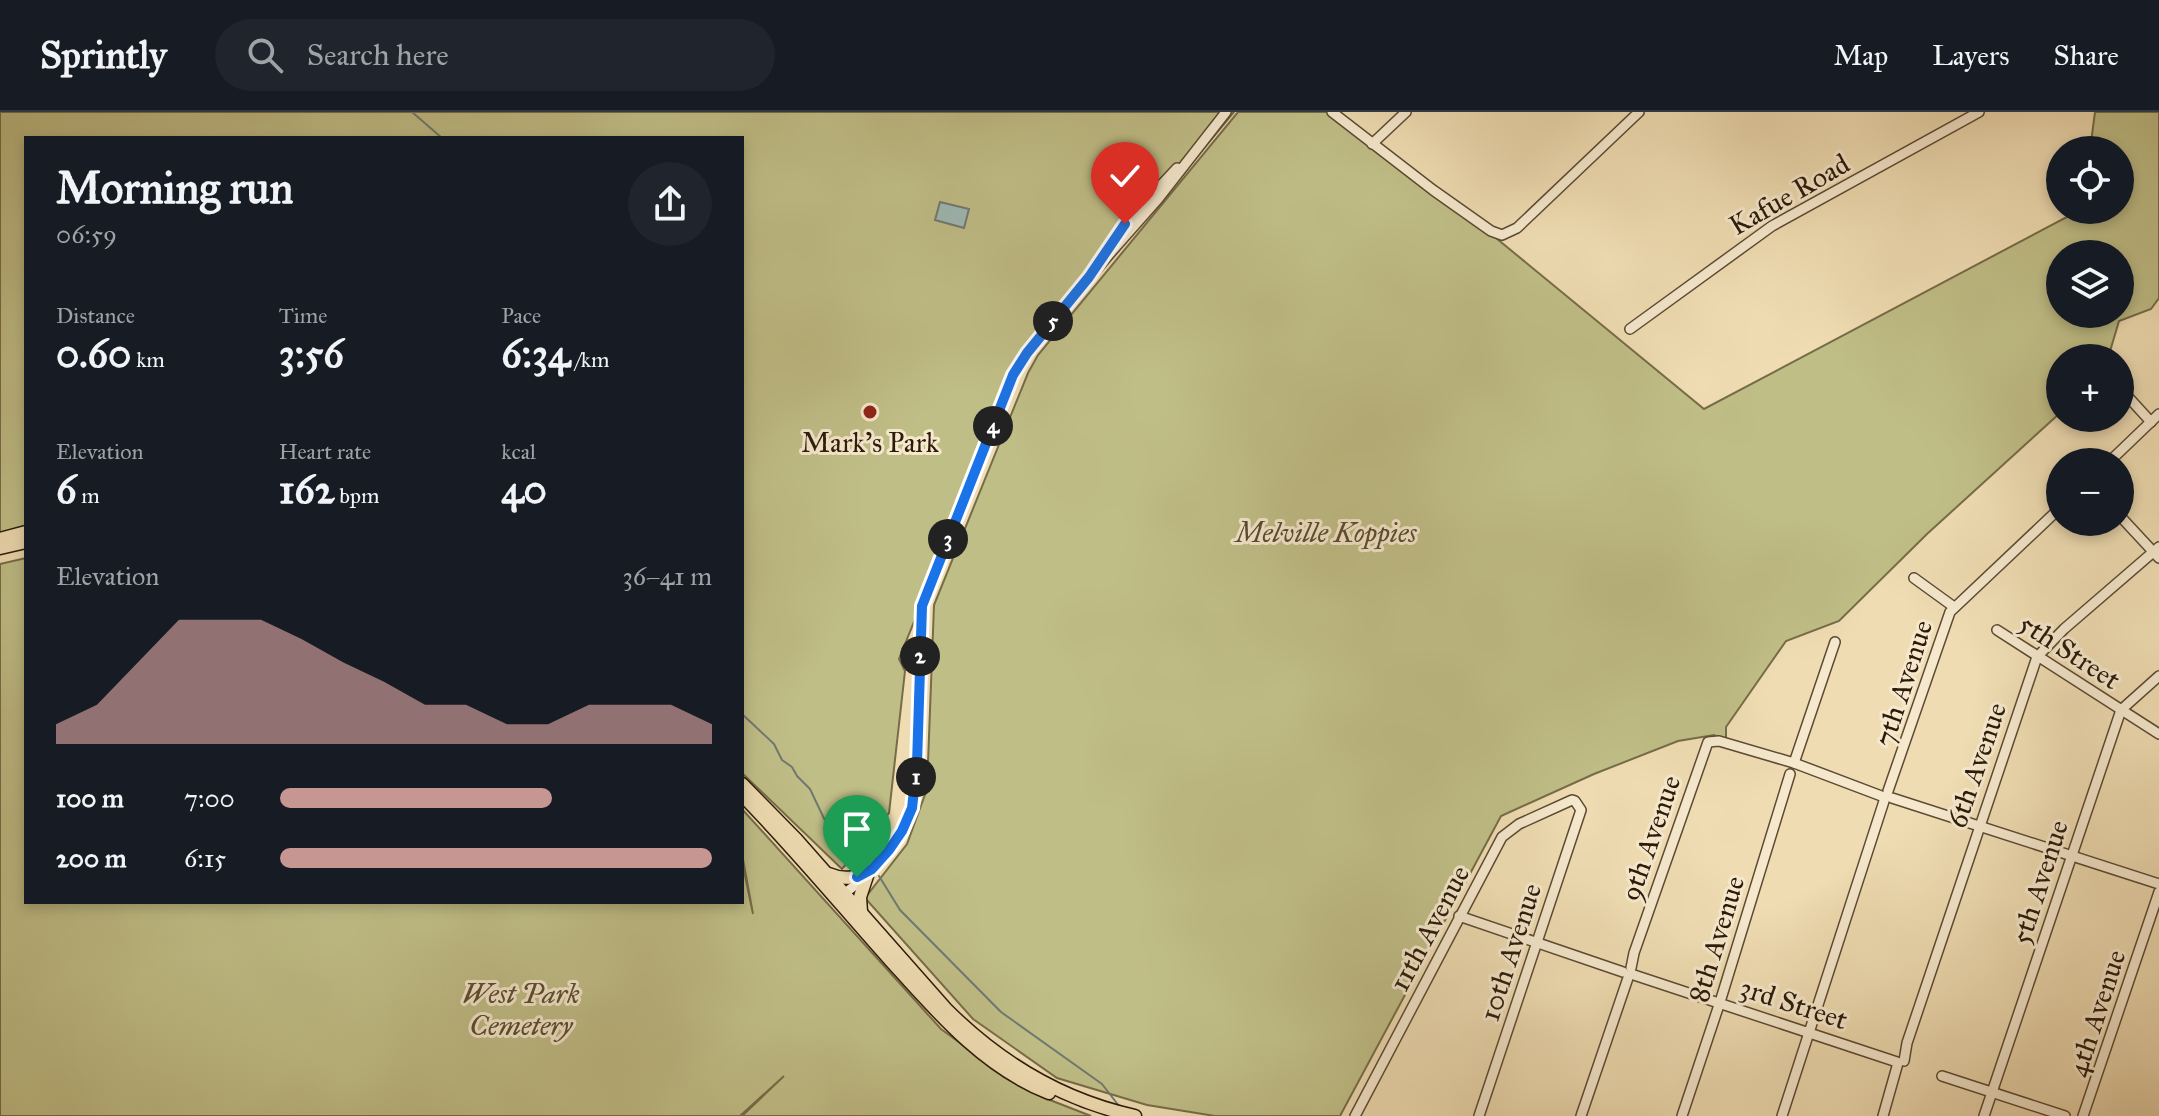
<!DOCTYPE html>
<meta charset="utf-8">
<style>
:root{--surface:#171b24;--page:#20242c;--text:#f1f3f6;--muted:#9ea1a6;--line:#363941;--accent:#c59692}
body{margin:0;font-family:"IM FELL Great Primer",serif;background:var(--page);color:var(--text);height:100vh;display:flex;flex-direction:column;font-size:30px;white-space:nowrap}
*{box-sizing:border-box;margin:0}
p{font-size:26px;color:var(--muted)}
.icon{flex:none;width:44px;height:44px;fill:none;stroke:currentColor;stroke-width:2;stroke-linecap:round;stroke-linejoin:round}
.map{position:relative;flex:1;overflow:hidden}
.panel{position:absolute;left:24px;top:24px;width:720px;height:768px;display:flex;flex-direction:column;background:var(--surface);border-radius:0px;box-shadow:0 4px 12px #0003}
.panel>*{flex:none}
.buttons{position:absolute;left:2046px;top:24px;display:grid;gap:16px}
.buttons a{display:grid;place-items:center;width:88px;height:88px;border-radius:50%;background:var(--surface);box-shadow:0 4px 12px #0003;font-size:40px}
.pin{position:absolute;display:grid;place-items:center;width:68px;height:68px;color:#fff;margin:-82px -34px;border-radius:50% 50% 50% 0;rotate:-45deg;box-shadow:0 0 8px #0007}
.pin .icon{rotate:45deg}
.km{position:absolute;width:40px;height:40px;margin:-20px;border-radius:50%;background:#222;color:#fff;font-size:22px;line-height:40px;text-align:center}
.round{display:grid;place-items:center;flex:none;width:84px;height:84px;border-radius:42px;background:var(--page)}
.head{display:flex;align-items:center;justify-content:space-between;height:136px;padding:0 32px}
h1{font-size:44px;font-weight:700;line-height:60px}
.metrics{display:grid;grid-template-columns:repeat(3,1fr);gap:12px;height:136px;padding:8px 32px}
.metrics div{display:grid;align-content:center}
.metrics b{font-size:40px;font-weight:700}
.metrics small{font-size:22px;font-weight:400}
.metrics p{font-size:22px}
.chart{height:224px;padding:16px 32px}
.chart p{display:flex;justify-content:space-between}
.chart svg{width:100%;height:144px;margin-top:8px;fill:var(--accent);opacity:.7}
ul{padding:0 32px;list-style:none;font-size:26px}
li{display:grid;grid-template-columns:128px 96px 1fr;align-items:center;height:60px}
li i{height:20px;border-radius:10px;background:var(--accent)}
header{display:flex;align-items:center;gap:48px;box-sizing:border-box;height:112px;padding:0 40px;background:var(--surface);border-bottom:2px solid var(--line)}
header strong{font-size:38px}
nav{display:flex;gap:44px;margin-inline-start:auto;font-size:28px}
.search{width:560px;height:72px;background:var(--page);display:flex;align-items:center;gap:20px;box-sizing:border-box;padding:0 28px;border-radius:44px;color:var(--muted);font-size:30px}
.map>svg:first-child{display:block}
.green{fill:#c0be87;stroke:#766c48;stroke-width:2;fill-rule:evenodd}
.water{fill:#9eb9b6;stroke:#707971;stroke-width:2}
.lines{fill:none;stroke-linecap:round;stroke-linejoin:round}
.stream{stroke:#707971;stroke-width:2}
.minor-casing{stroke:#5c4a33;stroke-width:12}
.major-casing{stroke:#2b1a09;stroke-width:15}
.minor{stroke:#f5e8cd;stroke-width:9}
.major{stroke:#efdcb2;stroke-width:12}
.route-casing{stroke:#fff;stroke-width:16}
.route{stroke:#1a73e8;stroke-width:10}
.poi-dot{fill:#8f2418;stroke:#f5e8cd;stroke-width:3}
.labels{text-anchor:middle;stroke-width:6;stroke-linejoin:round;paint-order:stroke}
.street-label{font-size:28px;fill:#2b1a09;stroke:#f5e8cd}
.poi-label{font-size:28px;fill:#2b1a09;stroke:#f5e8cd}
.park-label{font-size:28px;font-style:italic;fill:#584b2f;stroke:#f5e8cd}
</style>
<header>
<strong>Sprintly</strong>
<div class="search"><svg class="icon" aria-label="search" viewBox="0 0 24 24"><circle cx="10" cy="10" r="6"/><path d="M15 15l6 6"/></svg>Search here</div>
<nav><a>Map</a><a>Layers</a><a>Share</a></nav>
</header>
<div class="map">
<svg width="2159" height="1004" viewBox="0 0 2159 1004">
<rect width="100%" height="100%" fill="#efdcb2"/>
<filter id="stains"><feTurbulence type="fractalNoise" baseFrequency=".0025" numOctaves="4"/><feColorMatrix values="0 0 0 0 .2 0 0 0 0 .09 0 0 0 0 .02 0 0 0 .5 -.17"/></filter>
<radialGradient id="worn" r=".72"><stop offset=".6" stop-color="#630" stop-opacity="0"/><stop offset="1" stop-color="#630" stop-opacity=".3"/></radialGradient>
<g class="green">
<polygon points="0,0 1234,0 1012,267 899,547 905,559 889,701 842,757 742,661 742,26 26,26 26,416 0,424"/>
<path d="M1238,0H1327L1496,126L1704,297L2080,98H2120V38H2090L2095,0H2159V186L2151,197L2119,209L2108,246H2060V301L1927,422L1839,509L1786,529L1726,615V629L1714,623L1678,629L1594,662L1501,704L1340,1004H1215L1147,993L1057,966L973,907L865,786L907,732L927,677L934,493L1028,261L1038,243ZM2060,142H2120V202H2060Z"/>
<polygon points="26,446 26,790 742,790 742,749 753,802 742,742 742,697 941,917 1012,969 1050,988 1091,1004 742,1004 784,964 740,1004 0,1004 0,452"/>
</g>
<polygon class="water" points="940,90 969,97 964,116 935,108"/>
<g class="lines">
<g class="stream">
<polyline points="412,0 442,26"/>
<polyline points="742,602 774,632 782,648 792,655 797,664 810,677 829,717 870,746"/>
<polyline points="879,764 900,798 1001,900 1102,972 1119,994"/>
</g>
<g class="minor-casing">
<g id="minor">
<polyline points="1332,0 1433,78 1491,119 1502,123 1517,116 1639,0"/>
<polyline points="1372,32 1406,0"/>
<polyline points="1102,146 1134,102 1177,56"/>
<polyline points="1630,217 1772,114 1979,0"/>
<polyline points="2120,276 2151,310"/>
<polyline points="2109,350 2159,302"/>
<polyline points="2120,404 2159,446"/>
<polyline points="1914,466 1954,495"/>
<polyline points="1997,518 2159,622"/>
<polyline points="1794,651 1835,530"/>
<polyline points="1888,679 1950,500 2060,396"/>
<polyline points="1892,686 2159,772"/>
<polyline points="840,785 863,767 889,738 909,705 917,652 922,494 1015,259 1089,165 1158,87 1226,0"/>
<polyline points="1459,804 1623,860"/>
<polyline points="1631,856 1634,841 1708,630 1719,629 1794,651 1884,685"/>
<polyline points="1631,862 1897,950"/>
<polyline points="1904,949 1907,931 2037,545 2064,517 2159,435"/>
<polyline points="1942,964 2065,1004"/>
<polyline points="1355,1004 1502,725 1519,712 1572,688 1575,689 1581,698 1479,1004"/>
<polyline points="1581,1004 1629,863"/>
<polyline points="1682,1004 1720,890 1790,662"/>
<polyline points="1782,1004 1885,686"/>
<polyline points="1883,1004 1898,951"/>
<polyline points="1984,1004 2121,598 2159,564"/>
<polyline points="2083,1004 2159,780"/>
</g>
</g>
<g class="major-casing">
<g id="major">
<polyline points="0,427 26,420"/>
<polyline points="0,436 26,430"/>
<path d="M742,672L796,727L946,897C998,949 1062,988 1135,1004"/>
<path d="M743,684C794,736 841,793 890,848C936,899 983,955 1049,981"/>
<path d="M829,762C845,769 858,766 872,757"/>
<polyline points="861,800 860,785 868,761"/>
</g>
</g>
<use href="#minor" class="minor"/>
<use href="#major" class="major"/>
</g>
<g class="lines">
<g class="route-casing">
<polyline id="route" points="857,765 872,757 889,738 902,719 912,696 917,652 922,494 1013,263 1027,241 1089,165 1125,112"/>
</g>
<use href="#route" class="route"/>
</g>
<circle class="poi-dot" cx="870" cy="300" r="8"/>
<g class="labels">
<g class="street-label">
<text transform="translate(1789 82) rotate(-30)" y="10">Kafue Road</text>
<text transform="translate(2070 539) rotate(33)" y="10">5th Street</text>
<text transform="translate(1903 571) rotate(-72)" y="10">7th Avenue</text>
<text transform="translate(1976 653) rotate(-71)" y="10">6th Avenue</text>
<text transform="translate(1650 726) rotate(-71)" y="10">9th Avenue</text>
<text transform="translate(2039 770) rotate(-72)" y="10">5th Avenue</text>
<text transform="translate(1429 816) rotate(-62)" y="10">11th Avenue</text>
<text transform="translate(1716 827) rotate(-73)" y="10">8th Avenue</text>
<text transform="translate(1510 840) rotate(-72)" y="10">10th Avenue</text>
<text transform="translate(1794 891) rotate(18)" y="10">3rd Street</text>
<text transform="translate(2096 901) rotate(-72)" y="10">4th Avenue</text>
</g>
<g class="poi-label">
<text x="870" y="340">Mark's Park</text>
</g>
<g class="park-label">
<text x="1326" y="430">Melville Koppies</text>
<text x="521" y="891">West Park<tspan x="521" dy="32">Cemetery</tspan></text>
</g>
</g>
<rect width="100%" height="100%" filter="url(#stains)"/>
<rect width="100%" height="100%" fill="url(#worn)"/>
</svg>
<div class="buttons">
<a><svg class="icon" aria-label="locate" viewBox="0 0 24 24"><circle cx="12" cy="12" r="6"/><path d="M12 2v4M12 18v4M2 12h4M18 12h4"/></svg></a>
<a><svg class="icon" aria-label="layers" viewBox="0 0 24 24"><path d="M12 4l9 5-9 5-9-5zM3 14l9 5 9-5"/></svg></a>
<a>+</a>
<a>−</a>
</div>
<div class="pin" style="left:857px;top:765px;background:#1e9e55"><svg class="icon" aria-label="arrive" viewBox="0 0 24 24"><path d="M6 21V4h12l-3 4 3 4H6"/></svg></div>
<div class="pin" style="left:1125px;top:112px;background:#d93025"><svg class="icon" aria-label="check" viewBox="0 0 24 24"><path d="M5 12l5 5 9-10"/></svg></div>
<b class="km" style="left:916px;top:665px">1</b>
<b class="km" style="left:920px;top:544px">2</b>
<b class="km" style="left:948px;top:427px">3</b>
<b class="km" style="left:993px;top:314px">4</b>
<b class="km" style="left:1053px;top:209px">5</b>
<section class="panel">
<div class="head"><div><h1>Morning run</h1><p>06:59</p></div><a class="round"><svg class="icon" aria-label="share" viewBox="0 0 24 24"><path d="M12 15V3M7 8l5-5 5 5M5 13v7h14v-7"/></svg></a></div>
<div class="metrics">
<div><p>Distance</p><b>0.60<small> km</small></b></div>
<div><p>Time</p><b>3:56</b></div>
<div><p>Pace</p><b>6:34<small> /km</small></b></div>
</div>
<div class="metrics">
<div><p>Elevation</p><b>6<small> m</small></b></div>
<div><p>Heart rate</p><b>162<small> bpm</small></b></div>
<div><p>kcal</p><b>40</b></div>
</div>
<div class="chart"><p><span>Elevation</span>36–41 m</p>
<svg viewBox="0 0 160 44" preserveAspectRatio="none"><path d="M0 44V38L10 32L20 19L30 6L40 6L50 6L60 12L70 19L80 25L90 32L100 32L110 38L120 38L130 32L140 32L150 32L160 38V44z"/></svg>
</div>
<ul>
<li><b>100 m</b>7:00<i style="width:63%"></i></li>
<li><b>200 m</b>6:15<i style="width:100%"></i></li>
</ul>
</section>
</div>
